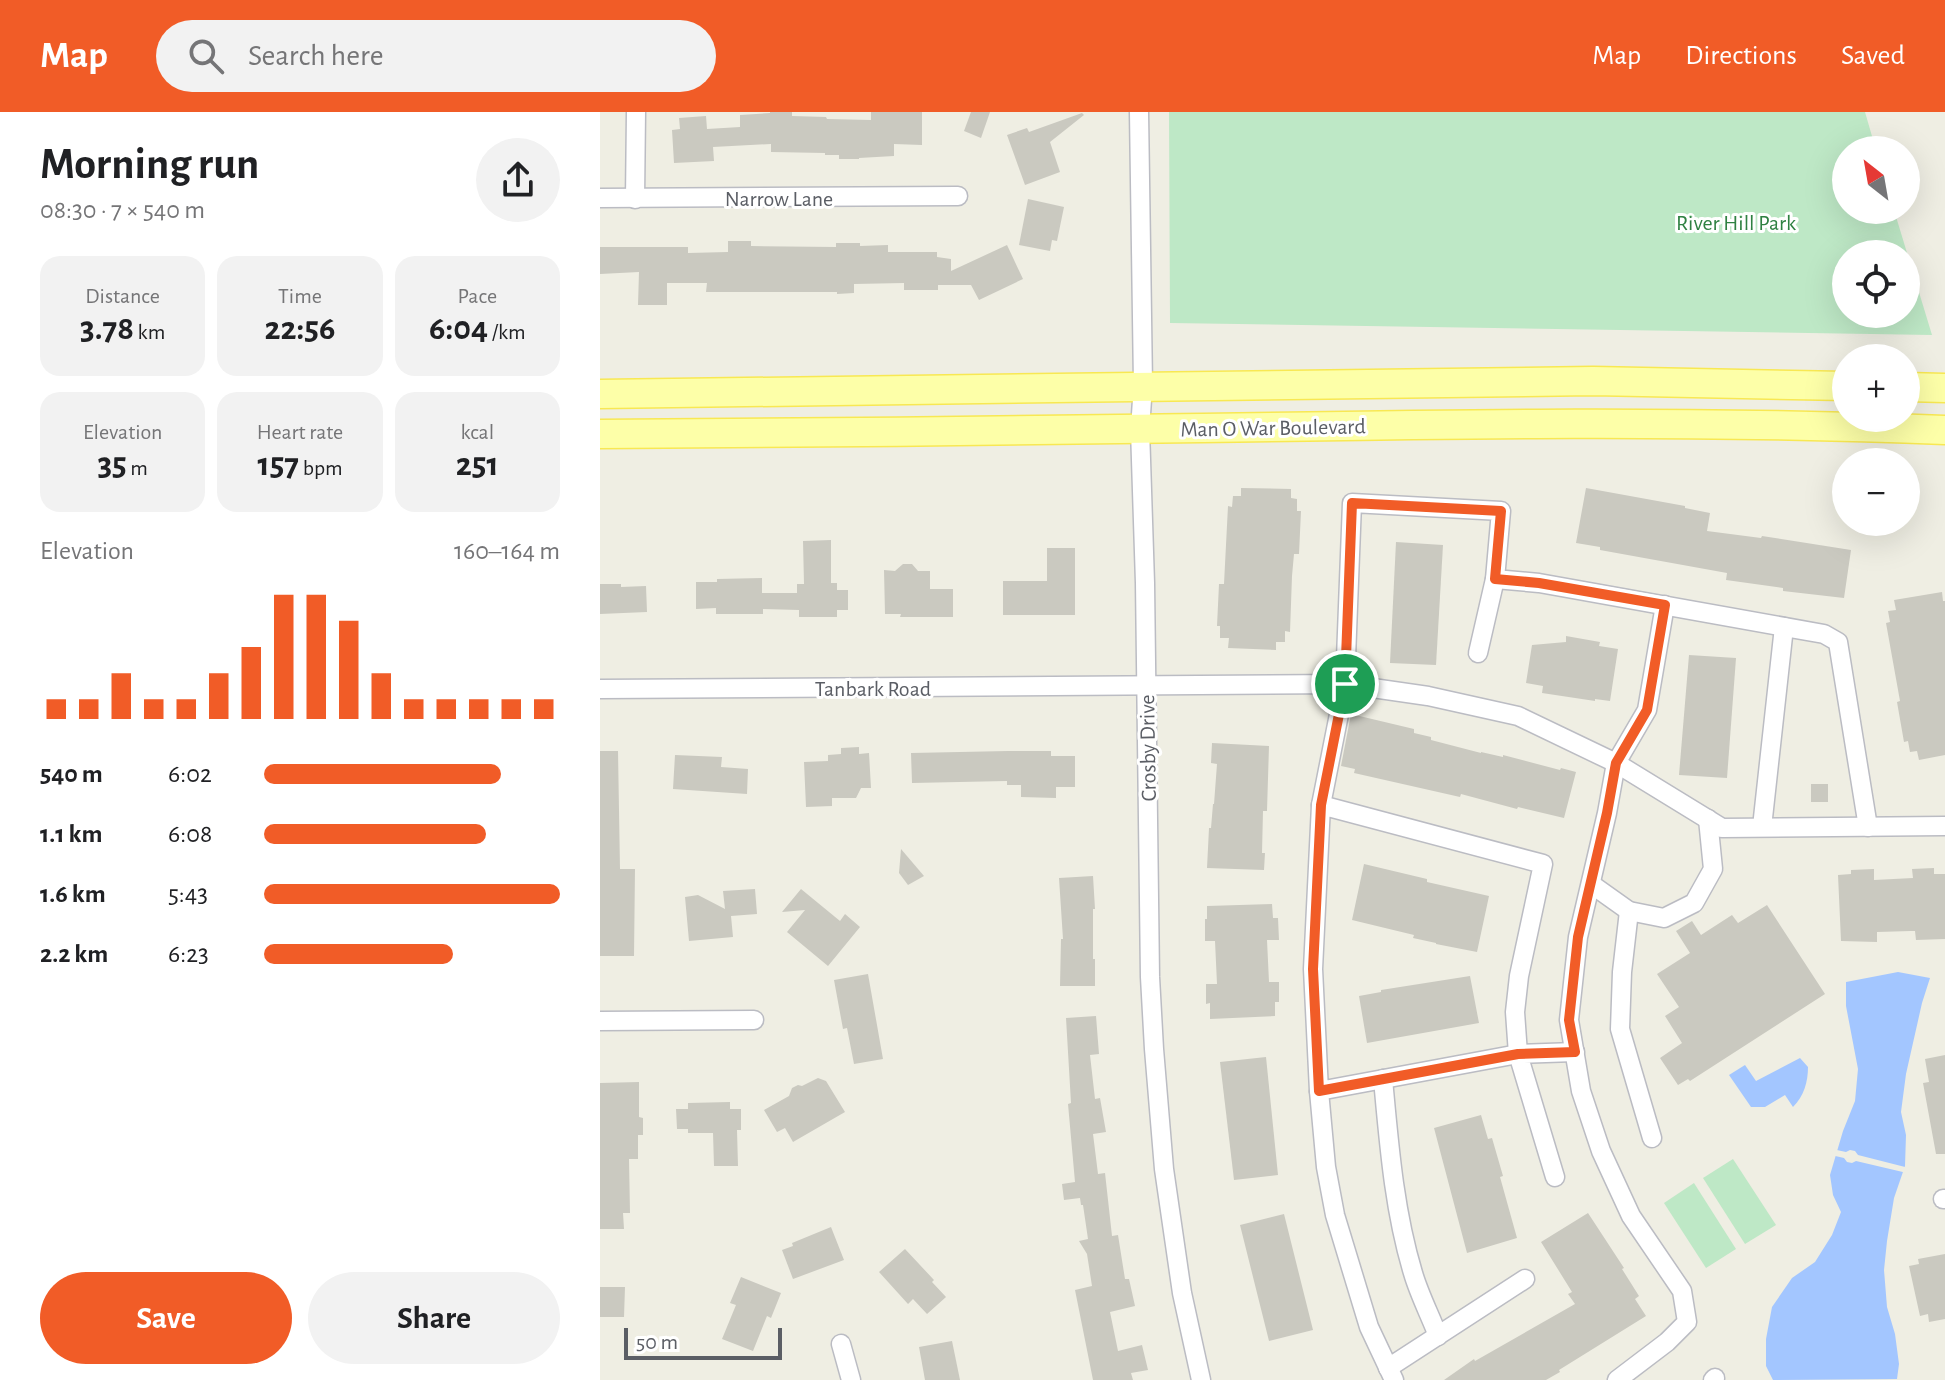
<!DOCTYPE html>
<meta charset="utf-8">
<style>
:root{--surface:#fff;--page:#f2f2f2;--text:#202124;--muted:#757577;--accent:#f15c27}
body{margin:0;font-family:"Alegreya Sans",sans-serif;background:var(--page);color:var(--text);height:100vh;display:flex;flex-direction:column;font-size:30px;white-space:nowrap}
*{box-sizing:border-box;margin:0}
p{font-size:26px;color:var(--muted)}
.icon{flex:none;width:44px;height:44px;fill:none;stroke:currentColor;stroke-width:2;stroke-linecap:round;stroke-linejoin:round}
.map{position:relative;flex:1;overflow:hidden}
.side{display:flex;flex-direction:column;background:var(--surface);width:600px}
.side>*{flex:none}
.needle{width:52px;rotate:329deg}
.fabs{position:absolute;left:1232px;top:24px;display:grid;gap:16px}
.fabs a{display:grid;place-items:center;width:88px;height:88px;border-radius:50%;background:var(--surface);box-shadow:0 8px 32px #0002;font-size:40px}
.scale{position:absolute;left:24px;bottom:20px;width:158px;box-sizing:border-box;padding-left:8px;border:4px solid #5b5e65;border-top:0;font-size:22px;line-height:28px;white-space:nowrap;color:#5b5e65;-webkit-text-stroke:6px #fff;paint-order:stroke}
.pin{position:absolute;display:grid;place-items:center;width:68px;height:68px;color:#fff;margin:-34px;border:4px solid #fff;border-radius:50%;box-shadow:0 2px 8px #0007}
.round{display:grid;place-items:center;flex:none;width:84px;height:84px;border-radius:42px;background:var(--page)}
.headline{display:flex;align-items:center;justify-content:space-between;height:136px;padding:0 40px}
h1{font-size:44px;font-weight:600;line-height:60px}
.figures{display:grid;grid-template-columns:repeat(3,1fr);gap:12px;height:136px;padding:8px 40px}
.figures div{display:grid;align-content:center;border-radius:20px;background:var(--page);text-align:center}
.figures b{font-size:34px;font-weight:600}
.figures small{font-size:22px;font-weight:400}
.figures p{font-size:22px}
.chart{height:224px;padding:16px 40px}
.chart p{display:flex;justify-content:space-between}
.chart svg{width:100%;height:144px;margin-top:8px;stroke:var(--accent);stroke-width:6}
.primary-button{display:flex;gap:16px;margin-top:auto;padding:16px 40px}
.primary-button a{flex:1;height:92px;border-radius:48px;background:var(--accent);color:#fff;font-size:32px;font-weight:600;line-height:92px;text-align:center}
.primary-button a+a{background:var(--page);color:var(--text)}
ul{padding:0 40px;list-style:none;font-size:26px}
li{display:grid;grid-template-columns:128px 96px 1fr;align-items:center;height:60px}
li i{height:20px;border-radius:10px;background:var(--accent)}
header{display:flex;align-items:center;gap:48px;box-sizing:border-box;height:112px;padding:0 40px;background:var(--accent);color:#fff}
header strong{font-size:38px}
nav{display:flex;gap:44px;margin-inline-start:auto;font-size:28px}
.search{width:560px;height:72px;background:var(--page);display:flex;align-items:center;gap:20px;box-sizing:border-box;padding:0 28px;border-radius:44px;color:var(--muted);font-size:30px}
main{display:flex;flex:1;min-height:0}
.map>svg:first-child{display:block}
.green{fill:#bee8c6;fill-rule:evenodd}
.water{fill:#a3c6ff}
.pier{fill:#efeee3}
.building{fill:#cac9c0}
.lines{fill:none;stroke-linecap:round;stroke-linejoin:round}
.street-casing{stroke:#bbbcc3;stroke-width:21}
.primary-casing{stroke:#f8e853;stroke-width:31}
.street{stroke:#fff;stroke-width:18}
.primary{stroke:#fdffa8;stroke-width:28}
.route-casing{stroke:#fff;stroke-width:16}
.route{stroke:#f15c27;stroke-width:10}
.labels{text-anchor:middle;stroke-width:6;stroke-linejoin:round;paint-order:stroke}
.street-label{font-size:22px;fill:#5b5e65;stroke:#fff}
.park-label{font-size:22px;fill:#2f8142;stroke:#fff}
</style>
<header>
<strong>Map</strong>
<div class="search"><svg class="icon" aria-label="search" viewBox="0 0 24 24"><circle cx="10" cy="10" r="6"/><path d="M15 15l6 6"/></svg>Search here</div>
<nav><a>Map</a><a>Directions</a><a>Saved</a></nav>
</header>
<main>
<section class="side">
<div class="headline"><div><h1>Morning run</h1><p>08:30 · 7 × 540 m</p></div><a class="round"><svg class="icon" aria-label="share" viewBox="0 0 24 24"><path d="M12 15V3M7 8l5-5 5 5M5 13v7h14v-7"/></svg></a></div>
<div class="figures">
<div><p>Distance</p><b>3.78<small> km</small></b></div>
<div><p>Time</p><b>22:56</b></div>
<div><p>Pace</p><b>6:04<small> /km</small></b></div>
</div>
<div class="figures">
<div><p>Elevation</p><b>35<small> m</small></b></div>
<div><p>Heart rate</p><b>157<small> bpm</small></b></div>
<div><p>kcal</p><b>251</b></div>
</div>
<div class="chart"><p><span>Elevation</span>160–164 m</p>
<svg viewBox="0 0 160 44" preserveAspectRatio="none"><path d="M5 44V38M15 44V38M25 44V30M35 44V38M45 44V38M55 44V30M65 44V22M75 44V6M85 44V6M95 44V14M105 44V30M115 44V38M125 44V38M135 44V38M145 44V38M155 44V38"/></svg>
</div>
<ul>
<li><b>540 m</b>6:02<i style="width:80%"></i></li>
<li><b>1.1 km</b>6:08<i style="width:75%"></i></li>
<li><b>1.6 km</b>5:43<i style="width:100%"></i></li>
<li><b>2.2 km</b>6:23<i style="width:64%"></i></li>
</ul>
<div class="primary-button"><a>Save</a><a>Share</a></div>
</section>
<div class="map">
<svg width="1345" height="1268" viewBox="0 0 1345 1268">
<rect width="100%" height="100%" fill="#efeee3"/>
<g class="green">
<path d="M569,0H1265L1276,38H1246V98H1294L1332,223L570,211ZM1246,142H1306V202H1246Z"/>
<polygon points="1133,1047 1176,1113 1145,1132 1103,1066"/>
<polygon points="1094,1071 1136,1137 1106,1156 1064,1091"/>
</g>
<g class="water">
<polygon points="1298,860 1330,866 1322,891 1306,962 1301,1000 1306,1023 1305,1054 1294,1086 1287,1129 1284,1158 1287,1195 1295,1222 1299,1252 1297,1267 1173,1268 1166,1254 1166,1227 1172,1195 1192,1166 1215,1150 1232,1123 1241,1100 1233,1083 1230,1063 1243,1019 1255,989 1258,957 1246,894 1246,870"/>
<path d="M1200,946L1208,955C1208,970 1204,984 1193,995L1185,983L1165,995H1151L1129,963L1145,953L1156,969Z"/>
</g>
<polygon class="pier" points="1232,1037 1246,1040 1250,1038 1255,1039 1258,1043 1309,1056 1307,1061 1256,1049 1252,1051 1247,1050 1244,1046 1231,1043"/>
<g class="building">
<polygon points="170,0 192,0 192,4 226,5 227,7 271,8 271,0 322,0 322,33 294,32 294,44 259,46 259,47 239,47 239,43 225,43 225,41 171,40 171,32 113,35 114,49 74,51 72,18 80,17 79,6 106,4 107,17 140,15 140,3 170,1"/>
<polygon points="371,0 390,0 381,26 364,19"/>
<polygon points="482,1 484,3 450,30 460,60 425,73 407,23 427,16 429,20"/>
<polygon points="428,87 464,95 457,129 452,128 450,139 419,133"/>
<polygon points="128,129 151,129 151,134 236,135 236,131 260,131 260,134 288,133 288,140 337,140 337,145 351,147 351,159 407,133 423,167 379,188 371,173 338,173 338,178 304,178 304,171 254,172 254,181 237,182 237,180 106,180 107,171 67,171 67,193 38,193 39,160 0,162 0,135 88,135 88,141 128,140"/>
<polygon points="641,376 691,377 691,386 697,387 697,399 701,399 699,442 694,442 692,464 690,520 685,519 685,530 676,530 676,538 628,536 629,526 620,526 620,514 617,514 619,472 624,472 628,394 632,395 633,384 641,384"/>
<polygon points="986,376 1085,394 1085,396 1110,401 1107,419 1161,426 1162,424 1251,438 1244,486 1183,479 1183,476 1126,468 1127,461 1000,438 1000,435 976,431"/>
<polygon points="231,428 231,471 237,471 237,478 248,478 248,498 237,498 237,505 199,505 199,498 163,497 163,502 116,502 116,496 96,497 96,470 117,470 117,467 162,466 162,481 197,481 197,472 204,472 203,429"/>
<polygon points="796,430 843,433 836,553 790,551"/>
<polygon points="447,436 475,436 475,503 403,503 403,469 447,469"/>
<polygon points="303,452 312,452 318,459 330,459 330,477 353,477 353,505 300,505 301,502 285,502 284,458 295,459"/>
<polygon points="0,472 21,472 21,475 46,474 47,500 0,502"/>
<polygon points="1342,480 1343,489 1345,489 1345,643 1319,648 1317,639 1310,640 1308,629 1304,630 1297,590 1300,589 1286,511 1290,510 1288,499 1296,498 1294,488"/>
<polygon points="966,524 1000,530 999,534 1018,537 1010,589 995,587 995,589 942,581 943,574 926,571 932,533 966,530"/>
<polygon points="1089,543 1136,546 1127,666 1079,663"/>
<polygon points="751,602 814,617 814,621 831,625 831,628 881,641 881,640 903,645 903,643 960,658 961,656 976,660 964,706 918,695 917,697 861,682 860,685 754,661 755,657 741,654"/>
<polygon points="612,631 669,634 667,699 663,699 662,741 665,741 664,758 607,756 609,716 611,716 613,692 614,692 617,652 611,651"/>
<polygon points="259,635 259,642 269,641 271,676 261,676 256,686 232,686 232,694 206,695 204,650 228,649 228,643 241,642 241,636"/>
<polygon points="0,639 18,639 20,757 35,757 34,844 0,844"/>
<polygon points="408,639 451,639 451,644 475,644 475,675 456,675 456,686 421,685 421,673 407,673 407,669 312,671 311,641"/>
<polygon points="75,643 122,645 121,655 148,657 147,682 73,677"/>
<rect x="1211" y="672" width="17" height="18"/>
<polygon points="301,737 324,764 308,773 299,761"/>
<polygon points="764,752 827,767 827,770 889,784 877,840 836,832 836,831 813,826 814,823 752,808"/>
<polygon points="1334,756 1334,762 1345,762 1345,827 1316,828 1315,819 1311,819 1277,820 1277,830 1241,829 1238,763 1251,762 1251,758 1274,757 1274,768 1313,766 1312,757"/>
<polygon points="493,764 495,797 493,797 493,847 495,847 495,874 460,874 461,827 463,827 459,766"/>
<polygon points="155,777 157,802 131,804 133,825 89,829 85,785 98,783 125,797 123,779"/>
<polygon points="201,777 240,809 245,802 260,815 228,854 187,820 205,798 182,800"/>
<polygon points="672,792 673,806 678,806 679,828 667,828 669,870 679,870 679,890 675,890 675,904 610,907 610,891 606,892 606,872 617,872 615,829 605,829 605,807 607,807 607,794"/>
<polygon points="1167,793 1225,882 1090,969 1088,967 1078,973 1060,946 1082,931 1065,904 1079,895 1057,862 1090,841 1076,819 1092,809 1101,823 1132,803 1138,811"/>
<polygon points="268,862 283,947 254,952 247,916 243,917 234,868"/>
<polygon points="870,864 879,911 767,931 759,884 781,880 781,878"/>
<polygon points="496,904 499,942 490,943 495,987 500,986 506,1020 493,1022 498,1062 505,1061 512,1124 518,1123 525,1167 529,1167 535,1194 510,1200 518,1239 542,1233 548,1258 531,1261 533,1268 493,1268 475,1178 492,1174 487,1142 479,1129 488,1127 483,1093 481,1093 480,1086 464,1088 462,1072 475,1070 468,992 471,991 466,906"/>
<polygon points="1345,943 1345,1042 1336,1042 1323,971 1329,970 1325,947"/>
<polygon points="666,945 678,1063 634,1068 620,950"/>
<polygon points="218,966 226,969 245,1000 193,1030 185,1016 177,1020 164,998 189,984 192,976 198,973 202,974"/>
<polygon points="39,970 39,1005 43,1006 43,1023 38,1023 38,1047 29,1047 30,1101 23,1101 24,1117 0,1117 0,971"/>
<polygon points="130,990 130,997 141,997 141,1018 137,1018 138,1054 114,1054 113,1021 88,1021 88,1017 77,1017 76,997 88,997 88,991"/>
<polygon points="881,1003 888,1027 892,1026 903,1064 900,1065 917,1126 867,1141 834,1016"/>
<polygon points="988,1101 1024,1156 1022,1157 1039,1184 1035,1187 1046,1204 959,1258 960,1260 946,1268 844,1268 874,1247 875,1249 975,1192 968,1182 972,1180 941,1130"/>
<polygon points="684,1102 713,1218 669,1229 640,1113"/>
<polygon points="231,1115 244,1148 193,1167 182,1138 193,1134 192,1131"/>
<polygon points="305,1137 334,1168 332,1170 346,1185 327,1202 313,1187 308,1192 279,1160"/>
<polygon points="1345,1142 1345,1207 1329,1210 1328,1202 1320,1204 1309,1154 1319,1152 1318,1147"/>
<polygon points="141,1165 181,1181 171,1206 167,1204 153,1239 122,1227 136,1193 130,1191"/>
<polygon points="0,1175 25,1175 24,1205 0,1205"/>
<polygon points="352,1229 360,1268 325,1268 319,1235"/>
</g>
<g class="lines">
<g class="street-casing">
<g id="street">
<polyline points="539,0 543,273 540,317 545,471 550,865 554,937 564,1057 582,1181 601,1268"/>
<polyline points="0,86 358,84"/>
<polyline points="35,87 36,0"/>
<polyline points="878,541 895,467"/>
<polyline points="0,577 745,572 828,584 918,604 1016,651 1122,716 1345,714"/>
<polyline points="721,693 745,572 752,391 901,399 895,467 939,471 1224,522 1238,530 1268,715"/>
<polyline points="1162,715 1184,515"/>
<polyline points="991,772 1029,799 1064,806 1094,791 1113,757 1108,707"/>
<polyline points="1029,799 1022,860 1020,917 1052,1026"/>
<polyline points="0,909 154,908"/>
<path d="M783,967C789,1032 794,1098 813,1161C819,1182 830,1203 838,1224"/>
<polyline points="719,979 726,1055 735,1103 769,1215 794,1268"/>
<polyline points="955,1065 918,942 719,979 713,857 721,693 943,752 919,864 915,900 918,942 975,940"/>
<polyline points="1343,1087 1345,1087"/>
<polyline points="241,1232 251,1268"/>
<polyline points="788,1256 925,1167"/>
<polyline points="1017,1268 1067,1230 1087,1210 1082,1179 1031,1104 1001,1039 981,979 969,908 978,825 1007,701 1016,651 1047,598 1065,493"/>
<polyline points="1113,1268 1115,1266"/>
</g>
</g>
<g class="primary-casing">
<g id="primary">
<polyline points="1306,275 1345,276"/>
<polyline points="0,282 993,269 1246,274"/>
<path d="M0,322C201,321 401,319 602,316C850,312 1097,308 1345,318"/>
</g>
</g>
<use href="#street" class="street"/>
<use href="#primary" class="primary"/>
</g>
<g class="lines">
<g class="route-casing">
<polygon id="route" points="752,391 901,399 895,467 939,471 1065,493 1047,598 1016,651 1007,701 978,825 969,908 975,940 918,942 719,979 713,857 721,693 745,572"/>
</g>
<use href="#route" class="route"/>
</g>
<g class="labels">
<g class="street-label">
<text x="179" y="94">Narrow Lane</text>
<text transform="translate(673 315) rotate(-1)" y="8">Man O War Boulevard</text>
<text x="273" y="584">Tanbark Road</text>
<text transform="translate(547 636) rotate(-91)" y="8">Crosby Drive</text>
</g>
<g class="park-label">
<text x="1136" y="118">River Hill Park</text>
</g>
</g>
</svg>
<div class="fabs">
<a><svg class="needle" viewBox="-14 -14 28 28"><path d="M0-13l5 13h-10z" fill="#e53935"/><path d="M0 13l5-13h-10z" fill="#757577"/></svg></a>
<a><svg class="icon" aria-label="locate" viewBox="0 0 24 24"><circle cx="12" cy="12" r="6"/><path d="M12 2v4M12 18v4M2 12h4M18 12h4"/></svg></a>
<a>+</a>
<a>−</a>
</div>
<div class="scale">50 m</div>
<div class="pin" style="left:745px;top:572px;background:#1e9e55"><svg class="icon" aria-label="arrive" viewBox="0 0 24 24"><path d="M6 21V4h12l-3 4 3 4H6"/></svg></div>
</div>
</main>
